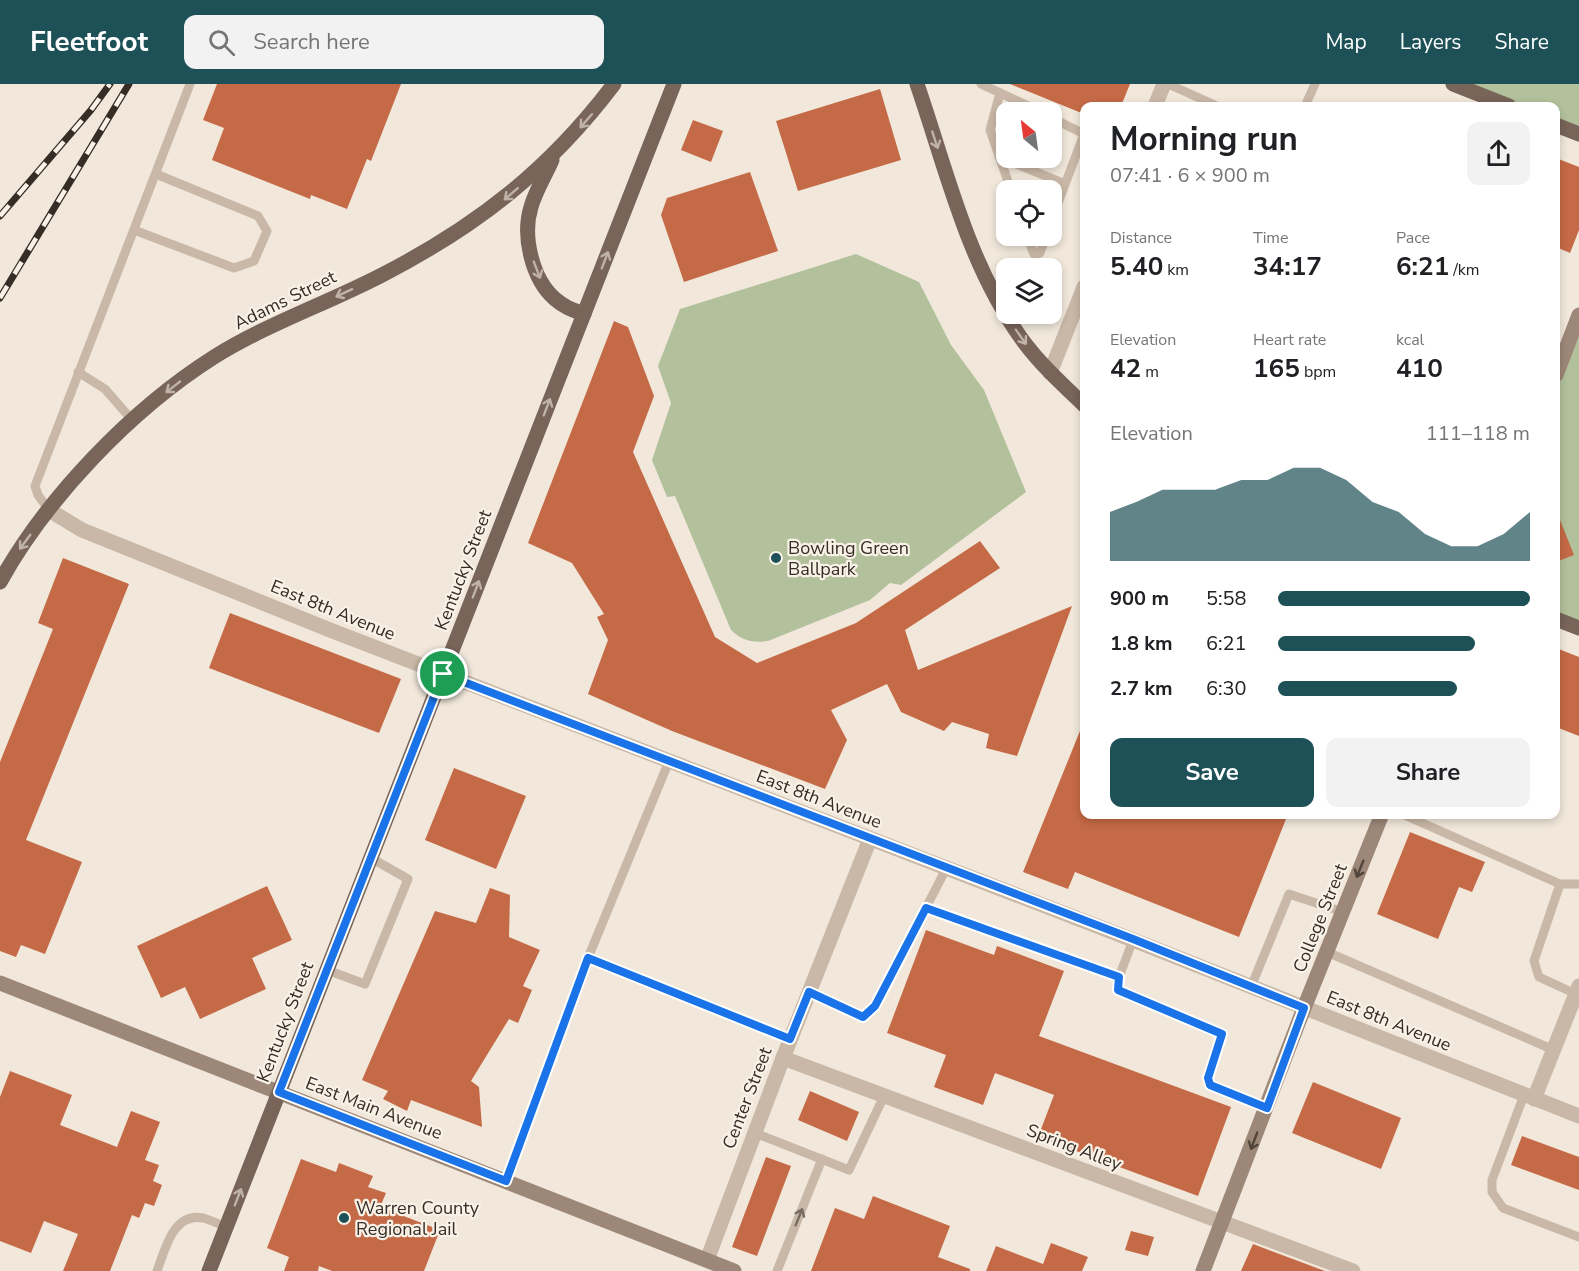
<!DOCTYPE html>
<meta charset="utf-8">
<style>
:root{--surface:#fff;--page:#f2f2f2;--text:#202124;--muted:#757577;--accent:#1d5157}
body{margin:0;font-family:"Nunito Sans",sans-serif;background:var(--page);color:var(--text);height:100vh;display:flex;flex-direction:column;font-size:22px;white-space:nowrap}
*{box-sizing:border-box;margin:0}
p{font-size:20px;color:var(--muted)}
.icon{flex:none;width:33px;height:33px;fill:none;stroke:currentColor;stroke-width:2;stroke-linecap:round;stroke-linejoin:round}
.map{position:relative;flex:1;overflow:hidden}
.side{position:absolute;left:1080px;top:18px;width:480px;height:717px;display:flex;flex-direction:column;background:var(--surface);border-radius:12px;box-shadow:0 3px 9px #0003}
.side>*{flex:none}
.needle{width:39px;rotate:331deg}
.fabs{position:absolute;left:996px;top:18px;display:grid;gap:12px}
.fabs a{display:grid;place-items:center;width:66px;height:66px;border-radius:12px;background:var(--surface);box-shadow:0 3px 9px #0003;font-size:30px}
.pin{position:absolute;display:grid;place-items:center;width:51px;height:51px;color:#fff;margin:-26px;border:3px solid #fff;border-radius:50%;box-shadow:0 2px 6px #0007}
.round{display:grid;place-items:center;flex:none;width:63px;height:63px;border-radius:12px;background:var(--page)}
.overview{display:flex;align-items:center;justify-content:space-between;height:102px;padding:0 30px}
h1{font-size:33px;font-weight:700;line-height:45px}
.figures{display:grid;grid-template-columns:repeat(3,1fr);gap:9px;height:102px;padding:6px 30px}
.figures div{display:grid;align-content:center}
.figures b{font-size:26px;font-weight:700}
.figures small{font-size:16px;font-weight:400}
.figures p{font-size:16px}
.chart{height:168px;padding:12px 30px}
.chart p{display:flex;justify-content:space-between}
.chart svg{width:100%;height:108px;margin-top:6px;fill:var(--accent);opacity:.7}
.action{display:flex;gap:12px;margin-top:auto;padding:12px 30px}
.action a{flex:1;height:69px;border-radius:12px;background:var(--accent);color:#fff;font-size:24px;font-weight:700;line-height:69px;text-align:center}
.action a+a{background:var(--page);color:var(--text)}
ul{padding:0 30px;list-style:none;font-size:20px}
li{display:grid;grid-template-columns:96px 72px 1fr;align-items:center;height:45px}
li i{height:15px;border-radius:8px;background:var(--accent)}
header{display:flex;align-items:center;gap:36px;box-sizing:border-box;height:84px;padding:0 30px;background:var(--accent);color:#fff}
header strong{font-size:28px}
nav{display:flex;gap:33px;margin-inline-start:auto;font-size:21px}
.search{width:420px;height:54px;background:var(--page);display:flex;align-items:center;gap:15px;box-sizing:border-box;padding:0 21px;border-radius:12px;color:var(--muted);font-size:22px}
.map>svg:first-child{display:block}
.green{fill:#b2c09b}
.building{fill:#c56a46}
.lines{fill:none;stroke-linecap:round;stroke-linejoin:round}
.lane{stroke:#c9b8a7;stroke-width:9}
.street{stroke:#c9b8a7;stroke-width:15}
.secondary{stroke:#9d8778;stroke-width:15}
.primary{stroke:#786459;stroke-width:15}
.rail-casing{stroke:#362d27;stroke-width:7}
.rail{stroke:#f9f2e7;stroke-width:4.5;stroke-dasharray:14;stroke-linecap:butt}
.oneway{stroke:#bfb2a7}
.oneway2{stroke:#50443b}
.oneway3{stroke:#786c61}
.route-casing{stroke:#fff;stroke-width:12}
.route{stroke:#1a73e8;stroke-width:8}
.poi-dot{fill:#1d5157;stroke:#f9f2e7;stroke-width:2}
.labels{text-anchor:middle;stroke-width:4.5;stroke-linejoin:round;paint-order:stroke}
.street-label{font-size:18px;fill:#362d27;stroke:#f9f2e7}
.poi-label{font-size:18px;fill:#362d27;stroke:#f9f2e7;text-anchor:start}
</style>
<header>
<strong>Fleetfoot</strong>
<div class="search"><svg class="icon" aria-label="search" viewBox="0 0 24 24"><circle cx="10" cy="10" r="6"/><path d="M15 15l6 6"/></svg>Search here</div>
<nav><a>Map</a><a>Layers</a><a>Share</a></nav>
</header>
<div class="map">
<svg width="1579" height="1187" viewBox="0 0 1579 1187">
<rect width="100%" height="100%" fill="#f1e8db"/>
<g class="green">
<polygon points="1453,0 1579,0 1579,50 1556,41 1556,22 1509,22"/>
<path d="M856,170L919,198L951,261L984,306L1026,408L901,501L890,499L870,516L768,557C752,559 743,557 731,546L675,412L667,413L652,376L671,319L658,282L680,225Z"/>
<polygon points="1579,236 1579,545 1556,536 1556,296"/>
</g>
<g class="building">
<polygon points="217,0 401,0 371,77 367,75 347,125 311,111 310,115 212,76 224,44 203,36"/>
<polygon points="1010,0 1130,0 1121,22 1084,22 1084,30"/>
<polygon points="880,5 901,76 798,107 776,37"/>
<polygon points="693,36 723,47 711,78 681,66"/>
<polygon points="1556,74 1579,83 1579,146 1570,169 1556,163"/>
<polygon points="750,88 778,167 684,198 661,131 667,114"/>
<polygon points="614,237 628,243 654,312 633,368 715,553 757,579 856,539 980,457 1000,484 905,546 918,586 1072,522 1017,672 986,664 989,650 952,638 944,647 901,628 887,600 831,626 847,656 825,705 672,647 588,610 608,556 597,533 604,530 572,479 528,459"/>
<polygon points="1556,426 1574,471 1556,478"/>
<polygon points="63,474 129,500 26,756 82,778 45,870 21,861 16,873 0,867 0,678 53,545 38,539"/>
<polygon points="230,529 401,595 379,649 209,584"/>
<polygon points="1556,564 1579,573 1579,652 1556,643"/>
<polygon points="1084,637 1084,730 1288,730 1239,853 1075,788 1068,805 1023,788"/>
<polygon points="454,684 526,712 496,785 425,756"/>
<polygon points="1410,748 1485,778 1472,808 1459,803 1438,855 1377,830"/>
<polygon points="267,802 292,856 252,874 266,905 200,935 185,903 161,914 137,862"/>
<polygon points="490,804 510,811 509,853 540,866 523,902 532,906 518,939 509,935 471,997 479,1003 482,1043 411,1016 407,1027 383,1015 388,1007 362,996 435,827 476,839"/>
<polygon points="926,846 994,871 997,862 1064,887 1039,952 1231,1023 1198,1112 1038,1053 1054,1011 995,989 983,1021 934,1003 946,971 887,949"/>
<polygon points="10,987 72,1011 60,1041 117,1063 131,1027 160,1038 145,1076 159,1081 153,1097 162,1101 154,1122 145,1119 139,1134 132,1131 110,1187 63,1187 78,1150 44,1137 31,1169 0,1157 0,1013"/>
<polygon points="1313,998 1401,1034 1381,1085 1292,1049"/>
<polygon points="810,1007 859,1028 847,1057 798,1036"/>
<polygon points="1522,1052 1579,1073 1579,1106 1511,1081"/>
<polygon points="766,1073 791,1082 757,1172 732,1163"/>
<polygon points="301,1075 336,1088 339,1079 373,1092 368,1103 386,1109 380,1123 440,1146 424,1187 332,1187 319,1182 318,1187 284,1187 289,1173 267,1164"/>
<polygon points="873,1112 950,1142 938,1173 970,1185 970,1187 811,1187 835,1124 864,1135"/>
<polygon points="1131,1147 1154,1153 1148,1172 1125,1166"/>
<polygon points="1051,1159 1088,1173 1082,1187 986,1187 996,1162 1043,1180"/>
<polygon points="1253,1160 1325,1187 1241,1187"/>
</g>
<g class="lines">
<g class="lane">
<polyline points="981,0 1041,28"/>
<polyline points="1168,0 1217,22"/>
<polyline points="1000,9 990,46 1011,106"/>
<polyline points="1305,22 1315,0"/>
<polyline points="1052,34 1084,50"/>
<polyline points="999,73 1063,99"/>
<polyline points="1052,135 1084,50"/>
<polyline points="134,146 234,184 254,177 267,147 258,132 156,90"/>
<polyline points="1027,152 1034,170 1040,169 1046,152"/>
<polyline points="78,288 105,305 132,336"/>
<polyline points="49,426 38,411 35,402 190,0"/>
<polyline points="1402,730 1560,800"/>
<polyline points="926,824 1119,893"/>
<polyline points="1133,856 1119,893 1118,906 1222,950 1208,994 1210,1001 1267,1024"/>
<polyline points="1327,868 1554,966"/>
<polyline points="588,874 669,677"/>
<polyline points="327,886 365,900 408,795 371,774"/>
<polyline points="1251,903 1289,810 1343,828"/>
<polyline points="809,908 863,933 875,922 946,785"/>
<polyline points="1576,910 1539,893 1534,877 1560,800 1579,800"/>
<polyline points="1524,1011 1492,1096 1492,1108 1503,1124 1579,1153"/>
<polyline points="755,1049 849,1086 884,1012"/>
<polyline points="506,1097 588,874 790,955"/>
<path d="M157,1187C165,1166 173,1128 203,1134C211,1136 219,1140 226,1143"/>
<polyline points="777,1187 822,1075"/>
</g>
<g class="street">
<polyline points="1155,22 1164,0"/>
<polyline points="1050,289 1084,203"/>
<polyline points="49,426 82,446 330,546 1133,856 1579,1032"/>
<polyline points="783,974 1353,1187"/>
<polyline points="1534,1015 1579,902"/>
<polyline points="707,1176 783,974 870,755"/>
</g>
<g class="secondary">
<polyline points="1556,291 1579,231"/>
<polyline points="0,899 734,1187"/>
<polyline points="1203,1187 1304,924 1382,730"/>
</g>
<g class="primary">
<path d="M917,0C947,87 967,178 1021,254C1039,279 1062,300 1084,321"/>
<polyline points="1453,0 1509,22"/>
<polyline points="1556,41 1579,50"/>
<path d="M552,76C545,92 535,108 531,123C522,152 532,195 555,215C564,223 573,226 584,230"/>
<path d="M0,498C47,413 132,325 214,273C267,240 326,220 382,191C477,142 549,86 614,0"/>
<polyline points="1556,535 1579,544"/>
<polyline points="209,1187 674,0"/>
</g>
<g class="rail-casing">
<g id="rail">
<polyline points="0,132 91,26 110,0"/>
<polyline points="0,214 129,0"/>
</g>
</g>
<use href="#rail" class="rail"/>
</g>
<defs><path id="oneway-shaft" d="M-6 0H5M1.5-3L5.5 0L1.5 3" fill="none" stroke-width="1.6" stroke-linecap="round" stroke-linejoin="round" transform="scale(1.5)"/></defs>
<g class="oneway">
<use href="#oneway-shaft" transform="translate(586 37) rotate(131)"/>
<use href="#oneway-shaft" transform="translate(935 56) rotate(72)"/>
<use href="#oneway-shaft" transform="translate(511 110) rotate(139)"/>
<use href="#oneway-shaft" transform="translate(605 176) rotate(-69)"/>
<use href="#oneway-shaft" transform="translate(537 186) rotate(69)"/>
<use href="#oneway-shaft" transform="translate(344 209) rotate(155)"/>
<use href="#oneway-shaft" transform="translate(1021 253) rotate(55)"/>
<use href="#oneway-shaft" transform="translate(173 303) rotate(142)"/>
<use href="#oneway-shaft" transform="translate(547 323) rotate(-69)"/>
<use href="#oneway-shaft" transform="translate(25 458) rotate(126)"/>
<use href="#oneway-shaft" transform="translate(476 505) rotate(-69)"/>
<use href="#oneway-shaft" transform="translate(238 1113) rotate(-69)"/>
</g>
<g class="oneway2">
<use href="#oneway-shaft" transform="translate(1360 785) rotate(112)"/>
<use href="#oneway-shaft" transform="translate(1254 1057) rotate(111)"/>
</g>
<use class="oneway3" href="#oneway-shaft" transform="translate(799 1133) rotate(-68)"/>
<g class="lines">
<g class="route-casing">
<polygon id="route" points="443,590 1133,855 1304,924 1267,1024 1210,1001 1208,994 1222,950 1118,906 1119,893 926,824 875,922 863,933 809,908 790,955 588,874 506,1097 279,1008"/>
</g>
<use href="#route" class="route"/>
</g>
<g class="poi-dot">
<circle cx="776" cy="474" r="6"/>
<circle cx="344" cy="1134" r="6"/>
</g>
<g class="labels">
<g class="street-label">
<text transform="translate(285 216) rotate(-26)" y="6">Adams Street</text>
<text transform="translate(463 486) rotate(-69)" y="6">Kentucky Street</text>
<text transform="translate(333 526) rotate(22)" y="6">East 8th Avenue</text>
<text transform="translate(819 715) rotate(21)" y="6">East 8th Avenue</text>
<text transform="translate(1320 834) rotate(-68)" y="6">College Street</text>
<text transform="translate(1389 937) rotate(22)" y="6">East 8th Avenue</text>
<text transform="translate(285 938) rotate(-69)" y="6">Kentucky Street</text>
<text transform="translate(747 1014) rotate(-69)" y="6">Center Street</text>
<text transform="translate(374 1024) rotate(21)" y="6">East Main Avenue</text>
<text transform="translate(1074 1063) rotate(21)" y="6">Spring Alley</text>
</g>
<g class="poi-label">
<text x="788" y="470">Bowling Green<tspan x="788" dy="21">Ballpark</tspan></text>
<text x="356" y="1130">Warren County<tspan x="356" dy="21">Regional Jail</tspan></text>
</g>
</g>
</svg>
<div class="fabs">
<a><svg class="needle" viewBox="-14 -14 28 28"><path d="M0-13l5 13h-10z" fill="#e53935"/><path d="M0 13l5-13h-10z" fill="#757577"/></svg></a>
<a><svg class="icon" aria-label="locate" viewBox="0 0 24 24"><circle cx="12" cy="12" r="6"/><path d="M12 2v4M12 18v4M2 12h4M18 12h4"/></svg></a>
<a><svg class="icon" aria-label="layers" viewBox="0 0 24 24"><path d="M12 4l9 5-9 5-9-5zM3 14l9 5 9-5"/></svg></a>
</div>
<div class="pin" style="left:443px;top:590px;background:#1e9e55"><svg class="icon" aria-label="arrive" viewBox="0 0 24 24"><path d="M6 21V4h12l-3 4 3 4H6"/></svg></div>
<section class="side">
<div class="overview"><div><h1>Morning run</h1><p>07:41 · 6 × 900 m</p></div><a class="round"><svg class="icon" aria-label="share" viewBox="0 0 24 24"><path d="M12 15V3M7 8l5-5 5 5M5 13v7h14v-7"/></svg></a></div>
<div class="figures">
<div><p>Distance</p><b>5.40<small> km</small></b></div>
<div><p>Time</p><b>34:17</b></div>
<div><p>Pace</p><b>6:21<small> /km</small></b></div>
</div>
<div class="figures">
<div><p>Elevation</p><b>42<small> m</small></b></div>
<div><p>Heart rate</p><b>165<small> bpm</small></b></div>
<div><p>kcal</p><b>410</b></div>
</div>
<div class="chart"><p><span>Elevation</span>111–118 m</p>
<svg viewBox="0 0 160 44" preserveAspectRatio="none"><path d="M0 44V24L10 20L20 15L30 15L40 15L50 11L60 11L70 6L80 6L90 11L100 20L110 24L120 33L130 38L140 38L150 33L160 24V44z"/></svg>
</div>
<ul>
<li><b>900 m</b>5:58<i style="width:100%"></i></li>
<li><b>1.8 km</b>6:21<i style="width:78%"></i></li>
<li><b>2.7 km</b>6:30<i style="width:71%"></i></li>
</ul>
<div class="action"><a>Save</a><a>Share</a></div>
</section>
</div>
